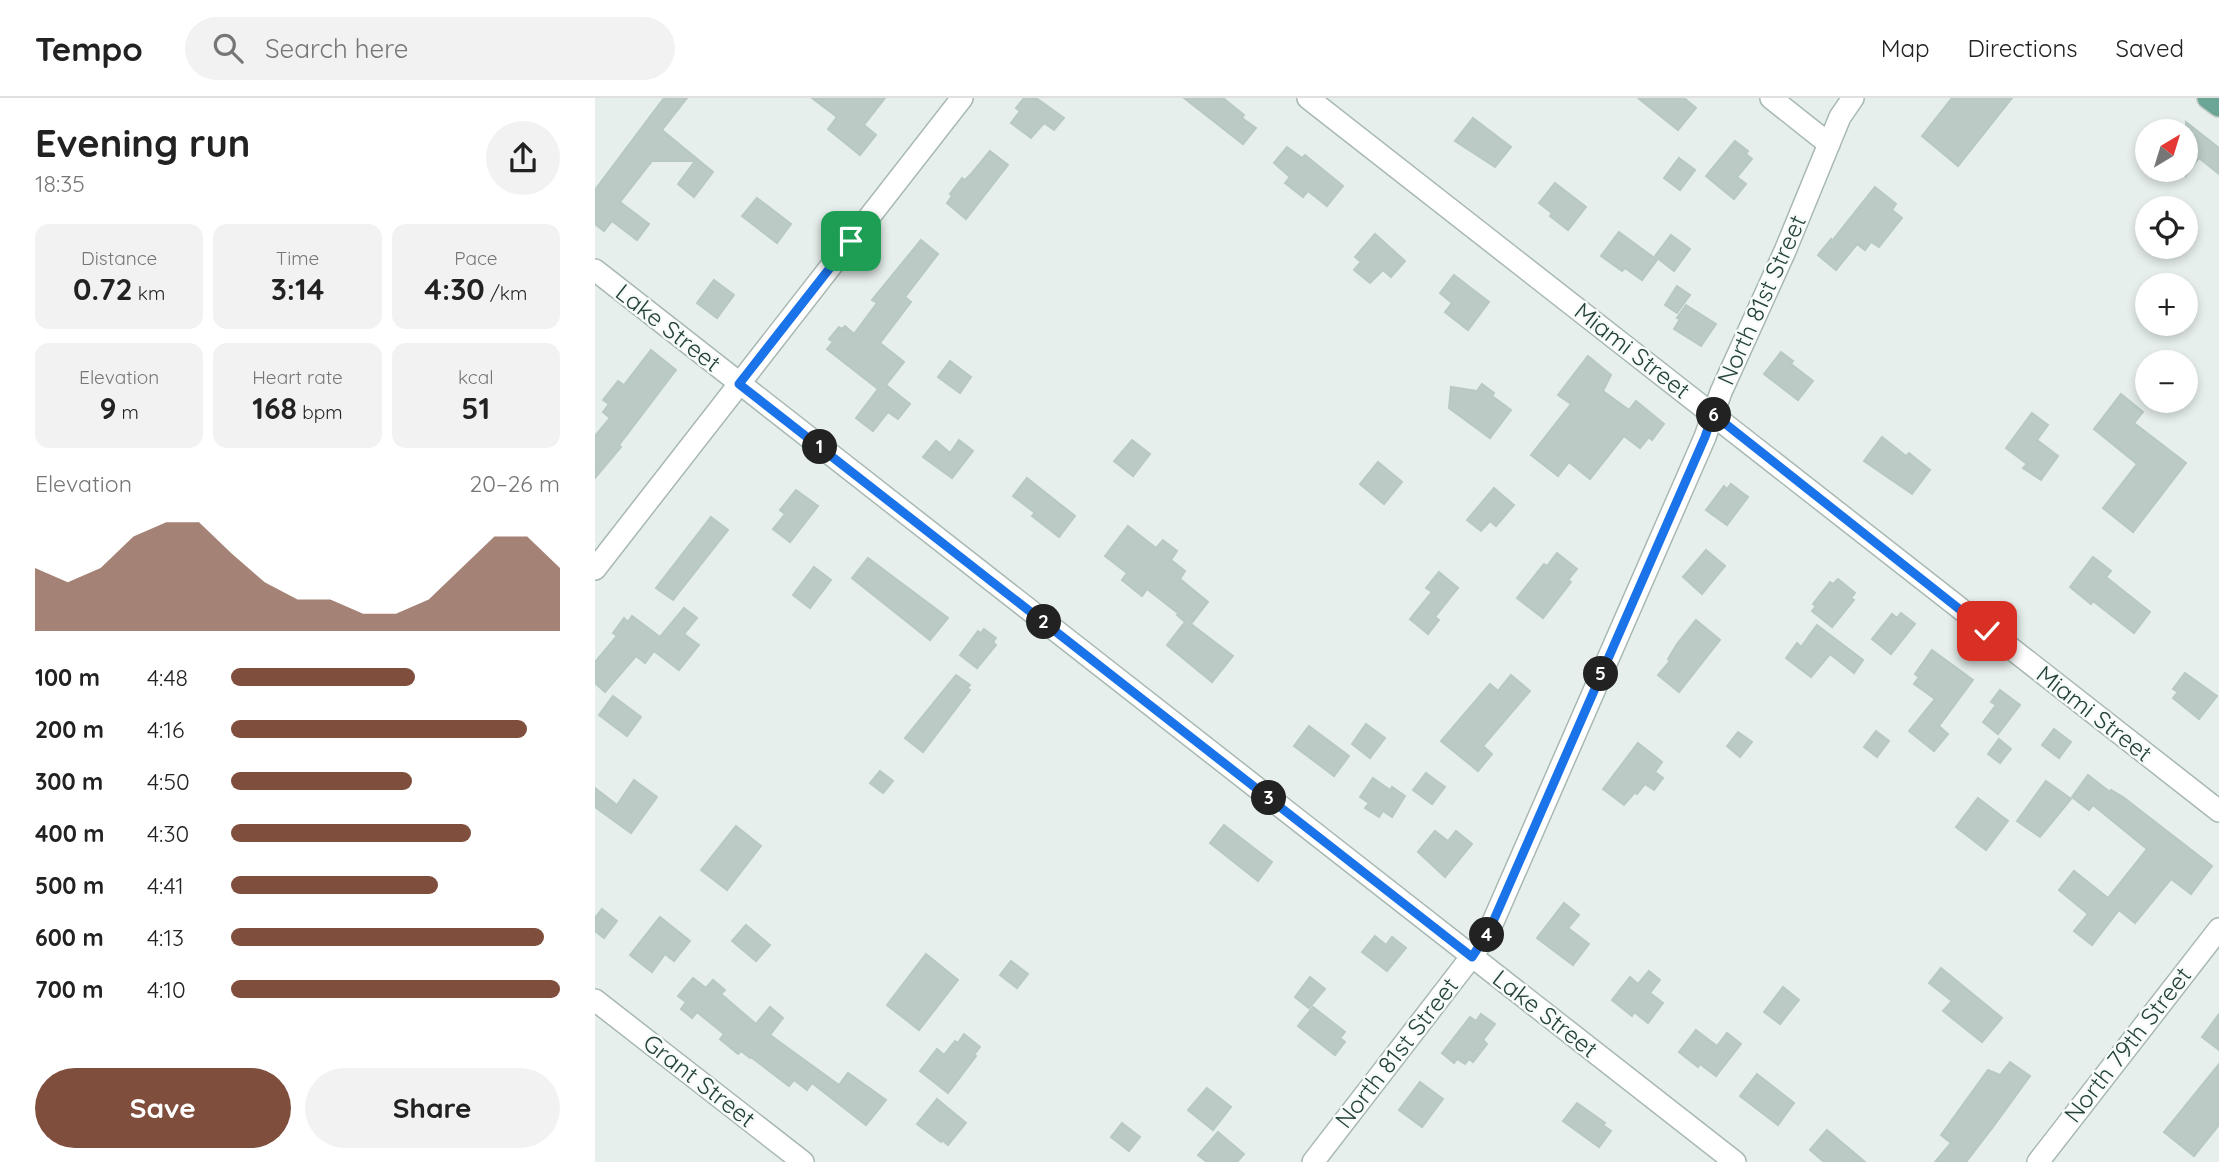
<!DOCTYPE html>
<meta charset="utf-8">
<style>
:root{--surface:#fff;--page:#f2f2f2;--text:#222;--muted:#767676;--line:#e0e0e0;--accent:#804e3d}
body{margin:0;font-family:Quicksand,sans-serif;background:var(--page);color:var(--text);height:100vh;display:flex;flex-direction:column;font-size:26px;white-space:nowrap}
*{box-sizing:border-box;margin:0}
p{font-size:23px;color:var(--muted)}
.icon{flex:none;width:38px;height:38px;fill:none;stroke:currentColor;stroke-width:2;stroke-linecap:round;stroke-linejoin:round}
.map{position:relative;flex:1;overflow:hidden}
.drawer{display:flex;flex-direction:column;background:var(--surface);width:595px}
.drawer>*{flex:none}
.needle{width:46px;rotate:38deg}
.tools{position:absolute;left:1540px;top:21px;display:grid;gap:14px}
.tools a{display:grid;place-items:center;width:63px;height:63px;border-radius:50%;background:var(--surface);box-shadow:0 4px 10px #0003;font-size:35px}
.pin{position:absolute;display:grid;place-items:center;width:60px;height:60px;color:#fff;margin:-30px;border-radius:14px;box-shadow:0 4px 10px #0006}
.km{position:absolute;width:35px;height:35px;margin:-18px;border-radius:50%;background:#222;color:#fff;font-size:19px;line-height:35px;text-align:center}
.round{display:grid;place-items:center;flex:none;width:74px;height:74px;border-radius:37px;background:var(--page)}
.summary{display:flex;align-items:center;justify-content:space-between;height:119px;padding:0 35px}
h1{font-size:38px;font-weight:700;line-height:52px}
.stats{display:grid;grid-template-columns:repeat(3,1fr);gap:10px;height:119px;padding:7px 35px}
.stats div{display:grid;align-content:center;border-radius:14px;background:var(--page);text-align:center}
.stats b{font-size:30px;font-weight:700}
.stats small{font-size:19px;font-weight:400}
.stats p{font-size:19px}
.chart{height:196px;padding:14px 35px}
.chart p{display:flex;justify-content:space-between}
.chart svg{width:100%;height:126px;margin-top:7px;fill:var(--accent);opacity:.7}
.action{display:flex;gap:14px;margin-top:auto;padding:14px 35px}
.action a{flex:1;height:80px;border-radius:42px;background:var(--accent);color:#fff;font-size:28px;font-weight:700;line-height:80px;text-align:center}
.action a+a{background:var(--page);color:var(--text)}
ul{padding:0 35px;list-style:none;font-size:23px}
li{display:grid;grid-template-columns:112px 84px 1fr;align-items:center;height:52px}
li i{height:18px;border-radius:9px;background:var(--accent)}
header{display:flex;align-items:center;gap:42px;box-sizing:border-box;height:98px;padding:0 35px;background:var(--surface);border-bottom:2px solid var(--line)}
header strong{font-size:33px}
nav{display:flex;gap:38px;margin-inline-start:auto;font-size:24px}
.search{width:490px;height:63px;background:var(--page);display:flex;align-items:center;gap:18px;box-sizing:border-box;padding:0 24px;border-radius:38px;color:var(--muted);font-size:26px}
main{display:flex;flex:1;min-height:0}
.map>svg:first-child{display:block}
.building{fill:#bbcac4;stroke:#b8c9c2;stroke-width:2}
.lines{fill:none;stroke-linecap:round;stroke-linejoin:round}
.minor-casing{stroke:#a8b8b2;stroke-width:24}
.major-casing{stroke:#c2cac8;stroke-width:24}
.minor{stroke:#fff;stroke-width:21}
.major{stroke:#6aa596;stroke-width:21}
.route-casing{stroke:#fff;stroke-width:14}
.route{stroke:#1a73e8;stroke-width:9}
.labels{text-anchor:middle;stroke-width:5;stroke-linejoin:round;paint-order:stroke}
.street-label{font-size:24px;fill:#24423a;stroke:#f7fbf9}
</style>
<header>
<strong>Tempo</strong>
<div class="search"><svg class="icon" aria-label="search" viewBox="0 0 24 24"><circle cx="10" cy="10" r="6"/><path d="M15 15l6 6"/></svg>Search here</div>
<nav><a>Map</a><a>Directions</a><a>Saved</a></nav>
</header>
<main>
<section class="drawer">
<div class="summary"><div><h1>Evening run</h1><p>18:35</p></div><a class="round"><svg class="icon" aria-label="share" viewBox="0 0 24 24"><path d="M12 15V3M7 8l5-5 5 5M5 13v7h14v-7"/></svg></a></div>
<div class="stats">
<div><p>Distance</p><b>0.72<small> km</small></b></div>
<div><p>Time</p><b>3:14</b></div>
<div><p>Pace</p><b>4:30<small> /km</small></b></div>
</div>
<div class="stats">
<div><p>Elevation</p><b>9<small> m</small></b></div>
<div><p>Heart rate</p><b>168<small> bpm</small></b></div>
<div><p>kcal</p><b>51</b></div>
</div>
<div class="chart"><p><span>Elevation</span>20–26 m</p>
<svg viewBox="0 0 160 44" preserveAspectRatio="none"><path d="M0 44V22L10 27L20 22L30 11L40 6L50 6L60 17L70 27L80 33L90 33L100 38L110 38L120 33L130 22L140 11L150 11L160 22V44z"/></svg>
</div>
<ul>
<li><b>100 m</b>4:48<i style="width:56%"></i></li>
<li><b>200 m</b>4:16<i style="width:90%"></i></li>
<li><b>300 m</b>4:50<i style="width:55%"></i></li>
<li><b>400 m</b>4:30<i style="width:73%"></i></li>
<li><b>500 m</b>4:41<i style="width:63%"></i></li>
<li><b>600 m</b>4:13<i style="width:95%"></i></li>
<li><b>700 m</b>4:10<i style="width:100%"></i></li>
</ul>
<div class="action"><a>Save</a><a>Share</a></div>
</section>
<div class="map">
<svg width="1624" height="1064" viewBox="0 0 1624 1064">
<rect width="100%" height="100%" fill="#e6efeb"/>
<g class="building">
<polygon points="69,0 92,0 67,32 118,74 99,99 83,86 100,63 57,63 25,104 54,126 42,142 17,123 9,133 0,126 0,92"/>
<polygon points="217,0 290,0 269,27 281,37 265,57 233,31 242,19"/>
<polygon points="429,0 441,0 469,20 459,32 449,25 436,40 416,25 425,13 421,10"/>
<polygon points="589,0 628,0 649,17 647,20 661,30 648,46"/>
<polygon points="1043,0 1089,0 1101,10 1083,32"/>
<polygon points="1357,0 1417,0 1363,68 1327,38"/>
<polygon points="878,20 916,49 900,69 860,43"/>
<polygon points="1591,24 1624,50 1624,76 1604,60 1591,77"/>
<polygon points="1140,43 1153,53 1151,56 1157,61 1142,79 1151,86 1139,101 1111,78"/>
<polygon points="692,49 707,60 710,57 748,88 732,108 713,93 708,99 690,85 695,79 679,65"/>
<polygon points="395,53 413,67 371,121 352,105 357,98 355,96 367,80 370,82 377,75"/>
<polygon points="1084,60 1100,72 1085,92 1069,80"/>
<polygon points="960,85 991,109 973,132 955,118 957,115 944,105"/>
<polygon points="1280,89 1301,106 1297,112 1307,120 1284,149 1276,144 1270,152 1262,146 1241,172 1223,157 1236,141 1237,143"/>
<polygon points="162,100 196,126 182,145 147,118"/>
<polygon points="1024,134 1062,162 1047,182 1030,170 1027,173 1006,158"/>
<polygon points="780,136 810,163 796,179 788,172 775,185 759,172 766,164 760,159"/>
<polygon points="1076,137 1095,151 1079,173 1060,158"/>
<polygon points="326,142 343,156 310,199 316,204 285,245 309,264 291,287 315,306 303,321 293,314 278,333 261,320 283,291 232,251 238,244 234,241 244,229 247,231 250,228 259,236 282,205 277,202"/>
<polygon points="859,177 894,204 873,232 850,214 857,205 845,195"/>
<polygon points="119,182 139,197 122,220 102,205"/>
<polygon points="1082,188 1095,197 1082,215 1070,207"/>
<polygon points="1091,207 1121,226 1106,248 1079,231 1085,221 1082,220"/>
<polygon points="56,252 81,272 24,347 26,349 0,380 0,338 15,320 8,314 14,306 8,302 23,283 29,287"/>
<polygon points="1186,254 1198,263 1196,266 1218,283 1203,302 1169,276"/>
<polygon points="993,258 1016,277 1008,293 1034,312 1041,303 1069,326 1057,342 1054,339 1045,350 1029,338 995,381 974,364 963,378 936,357 976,306 963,297"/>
<polygon points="355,263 376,279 365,295 343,279"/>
<polygon points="887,286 899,295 897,298 916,312 895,340 854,310 856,289 882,293"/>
<polygon points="1526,296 1548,314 1539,325 1591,365 1538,434 1508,410 1542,366 1499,331"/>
<polygon points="1437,315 1453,327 1442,342 1463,358 1446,382 1428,370 1432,366 1411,350"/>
<polygon points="1287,339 1311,358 1314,355 1335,372 1317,396 1269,363"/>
<polygon points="364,342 378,353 357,380 328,359 341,343 355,355"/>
<polygon points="537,342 555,356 538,378 519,363"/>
<polygon points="783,364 807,384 789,406 765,386"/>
<polygon points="432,380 480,418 464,439 437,418 440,415 418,398"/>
<polygon points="1136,386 1153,399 1132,427 1111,412 1129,388 1132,391"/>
<polygon points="899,390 919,407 901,428 895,423 886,433 872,422"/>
<polygon points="201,392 223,408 195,444 178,431 190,416 185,412"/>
<polygon points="116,419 133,432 78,502 61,490"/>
<polygon points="533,428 561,450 568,442 582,453 576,462 590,473 585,481 613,504 596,526 638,558 617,584 572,547 590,524 582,517 584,516 552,491 547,498 527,482 532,475 510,458"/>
<polygon points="1111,452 1130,468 1107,496 1088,479"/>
<polygon points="962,455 982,471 973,482 976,484 948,520 922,500 949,466 952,468"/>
<polygon points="1498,459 1516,473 1511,479 1555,514 1539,535 1498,503 1496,506 1475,489"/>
<polygon points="273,460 353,520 335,542 257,480"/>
<polygon points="219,469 236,482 215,510 198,497"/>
<polygon points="844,474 863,490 840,519 844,522 833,536 815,521 837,494 831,490"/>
<polygon points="1243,481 1260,495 1256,500 1259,502 1237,529 1217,513 1221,508 1218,506 1235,484 1238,486"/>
<polygon points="89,510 102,520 89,536 104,547 84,572 59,553 50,565 41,558 10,594 0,585 0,564 22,538 18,535 29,520 33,524 37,518 65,539"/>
<polygon points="1306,515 1320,526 1296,556 1277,541 1297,516 1302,520"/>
<polygon points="1101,522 1125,542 1084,594 1063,577 1075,563 1073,561 1082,546"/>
<polygon points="1222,527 1268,562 1259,575 1235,556 1216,579 1191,560 1202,545 1206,549"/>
<polygon points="389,531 401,540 398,544 401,547 382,570 365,557 383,533 386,535"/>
<polygon points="1337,552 1378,582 1344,628 1353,636 1339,653 1314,633 1340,601 1319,586 1324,579 1320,576"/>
<polygon points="1590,575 1622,598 1604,621 1578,600 1583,594 1578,591"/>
<polygon points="361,577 375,587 372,590 375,592 328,654 310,640"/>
<polygon points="916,577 935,593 888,648 897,656 883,673 846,643 895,586 903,593"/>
<polygon points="1405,592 1425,607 1403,636 1388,624 1401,607 1396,604"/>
<polygon points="18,598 46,619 32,638 4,617"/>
<polygon points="771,626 790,640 775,660 757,646"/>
<polygon points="714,628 754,658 739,678 699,648"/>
<polygon points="1459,631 1476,644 1464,660 1447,647"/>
<polygon points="1281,633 1294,643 1282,659 1269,649"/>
<polygon points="1143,634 1157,644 1145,659 1132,648"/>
<polygon points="1404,641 1416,651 1405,665 1393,656"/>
<polygon points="1043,645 1067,664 1060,674 1068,680 1059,692 1050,686 1042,696 1040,694 1029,707 1008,691"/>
<polygon points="285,673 298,683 288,695 275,685"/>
<polygon points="831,675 850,689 837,706 818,692"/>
<polygon points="1493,677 1515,694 1516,692 1528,699 1617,768 1596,796 1576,781 1540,825 1524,812 1497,847 1479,833 1493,816 1464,792 1479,773 1513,800 1552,751 1498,707 1494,712 1477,699"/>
<polygon points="778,680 795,692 797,689 810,698 797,719 788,713 784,719 770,710 774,705 765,699"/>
<polygon points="39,682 62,699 36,735 0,709 0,690 22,707"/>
<polygon points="1451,683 1476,701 1445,739 1422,723"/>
<polygon points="1383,700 1413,723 1391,752 1361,729"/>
<polygon points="629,727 677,764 663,783 615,745"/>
<polygon points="141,728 166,748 132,792 106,772"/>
<polygon points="840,733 853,743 861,733 877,746 850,779 823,754"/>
<polygon points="969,805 984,817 973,830 994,846 978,867 942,840"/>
<polygon points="7,811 22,823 9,840 0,833 0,820"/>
<polygon points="65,819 95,843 79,863 70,856 57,874 35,857"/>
<polygon points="151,827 175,847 161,863 137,843"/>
<polygon points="780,838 791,847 797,839 811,850 792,873 767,854"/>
<polygon points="331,856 363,882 324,932 292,907"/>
<polygon points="416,863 433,876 422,890 405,877"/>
<polygon points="1346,870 1407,920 1387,944 1348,913 1357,903 1334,885"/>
<polygon points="1054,873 1065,882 1055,895 1068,905 1053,925 1039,914 1037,918 1017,902 1035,879 1043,886"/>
<polygon points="715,879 730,891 714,910 700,899"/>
<polygon points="98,880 111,890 118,882 130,892 126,896 161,926 175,909 188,920 175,937 244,987 253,975 291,1002 271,1027 217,985 212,992 199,982 194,988 156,959 155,960 146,953 143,956 125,941 129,936 102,914 97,920 86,911 91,904 83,898"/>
<polygon points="1188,889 1204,902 1185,926 1169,914"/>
<polygon points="718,909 750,934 745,940 750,944 740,957 703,928"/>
<polygon points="886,916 900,926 888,942 892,946 878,964 874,961 870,966 862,961 859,965 847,955 875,919 881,923"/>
<polygon points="1624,916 1624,952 1607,939"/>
<polygon points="1101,932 1122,948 1132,935 1146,946 1121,978 1105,966 1103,969 1084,954"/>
<polygon points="369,936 385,949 379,957 381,958 353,995 325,973 342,951 349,957 360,943 363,945"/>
<polygon points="1415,964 1435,978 1398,1029 1371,1064 1340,1064 1356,1045 1346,1037 1393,972 1405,977"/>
<polygon points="1624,966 1624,1027 1599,1058 1569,1034"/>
<polygon points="1162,976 1199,1005 1183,1027 1145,998"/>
<polygon points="825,984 848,1001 827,1029 804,1012"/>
<polygon points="612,990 636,1009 618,1032 593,1012"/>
<polygon points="342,1001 371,1025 353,1047 347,1042 346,1044 322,1026"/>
<polygon points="982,1005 1010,1025 1008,1027 1016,1033 1004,1049 968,1023"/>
<polygon points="527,1025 545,1039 534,1053 516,1039"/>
<polygon points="1232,1032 1270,1064 1229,1064 1215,1052"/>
<polygon points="623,1034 649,1056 642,1064 612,1064 603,1057"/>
</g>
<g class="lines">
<g class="minor-casing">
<g id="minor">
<polyline points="713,0 1624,713"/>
<polyline points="1176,0 1234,46"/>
<polyline points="0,172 1140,1064"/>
<polyline points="0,471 367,0"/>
<polyline points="0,902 208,1064"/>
<polyline points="718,1064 877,858 894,833 1110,339 1126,294 1190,153 1245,19 1258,0"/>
<polyline points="1443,1064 1624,831"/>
</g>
</g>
<g class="major-casing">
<polyline id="major" points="1613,0 1624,8"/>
</g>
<use href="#minor" class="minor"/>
<use href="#major" class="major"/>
</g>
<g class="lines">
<g class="route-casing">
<polyline id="route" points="256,143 144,286 877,859 894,833 1110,339 1118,316 1392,533"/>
</g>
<use href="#route" class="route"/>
</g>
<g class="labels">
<g class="street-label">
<text transform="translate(1167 202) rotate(-66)" y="8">North 81st Street</text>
<text transform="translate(73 230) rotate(38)" y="8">Lake Street</text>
<text transform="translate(1037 253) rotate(38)" y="8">Miami Street</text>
<text transform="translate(1499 616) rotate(38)" y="8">Miami Street</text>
<text transform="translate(950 916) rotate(38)" y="8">Lake Street</text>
<text transform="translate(1533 947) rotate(-52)" y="8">North 79th Street</text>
<text transform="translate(802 955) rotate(-52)" y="8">North 81st Street</text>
<text transform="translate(104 983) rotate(38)" y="8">Grant Street</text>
</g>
</g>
</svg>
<div class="tools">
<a><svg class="needle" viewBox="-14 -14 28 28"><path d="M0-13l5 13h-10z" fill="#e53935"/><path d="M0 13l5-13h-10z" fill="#767676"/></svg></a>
<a><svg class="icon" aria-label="locate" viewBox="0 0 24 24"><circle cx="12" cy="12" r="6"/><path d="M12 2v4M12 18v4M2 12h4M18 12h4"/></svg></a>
<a>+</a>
<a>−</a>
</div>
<div class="pin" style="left:256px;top:143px;background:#1e9e55"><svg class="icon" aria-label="arrive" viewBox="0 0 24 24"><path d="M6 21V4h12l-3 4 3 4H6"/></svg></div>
<div class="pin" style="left:1392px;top:533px;background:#d93025"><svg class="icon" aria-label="check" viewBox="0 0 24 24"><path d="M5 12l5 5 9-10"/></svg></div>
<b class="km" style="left:225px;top:349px">1</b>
<b class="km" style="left:449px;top:524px">2</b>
<b class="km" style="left:674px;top:700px">3</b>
<b class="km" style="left:892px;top:837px">4</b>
<b class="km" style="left:1006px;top:576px">5</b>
<b class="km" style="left:1119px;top:317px">6</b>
</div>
</main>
